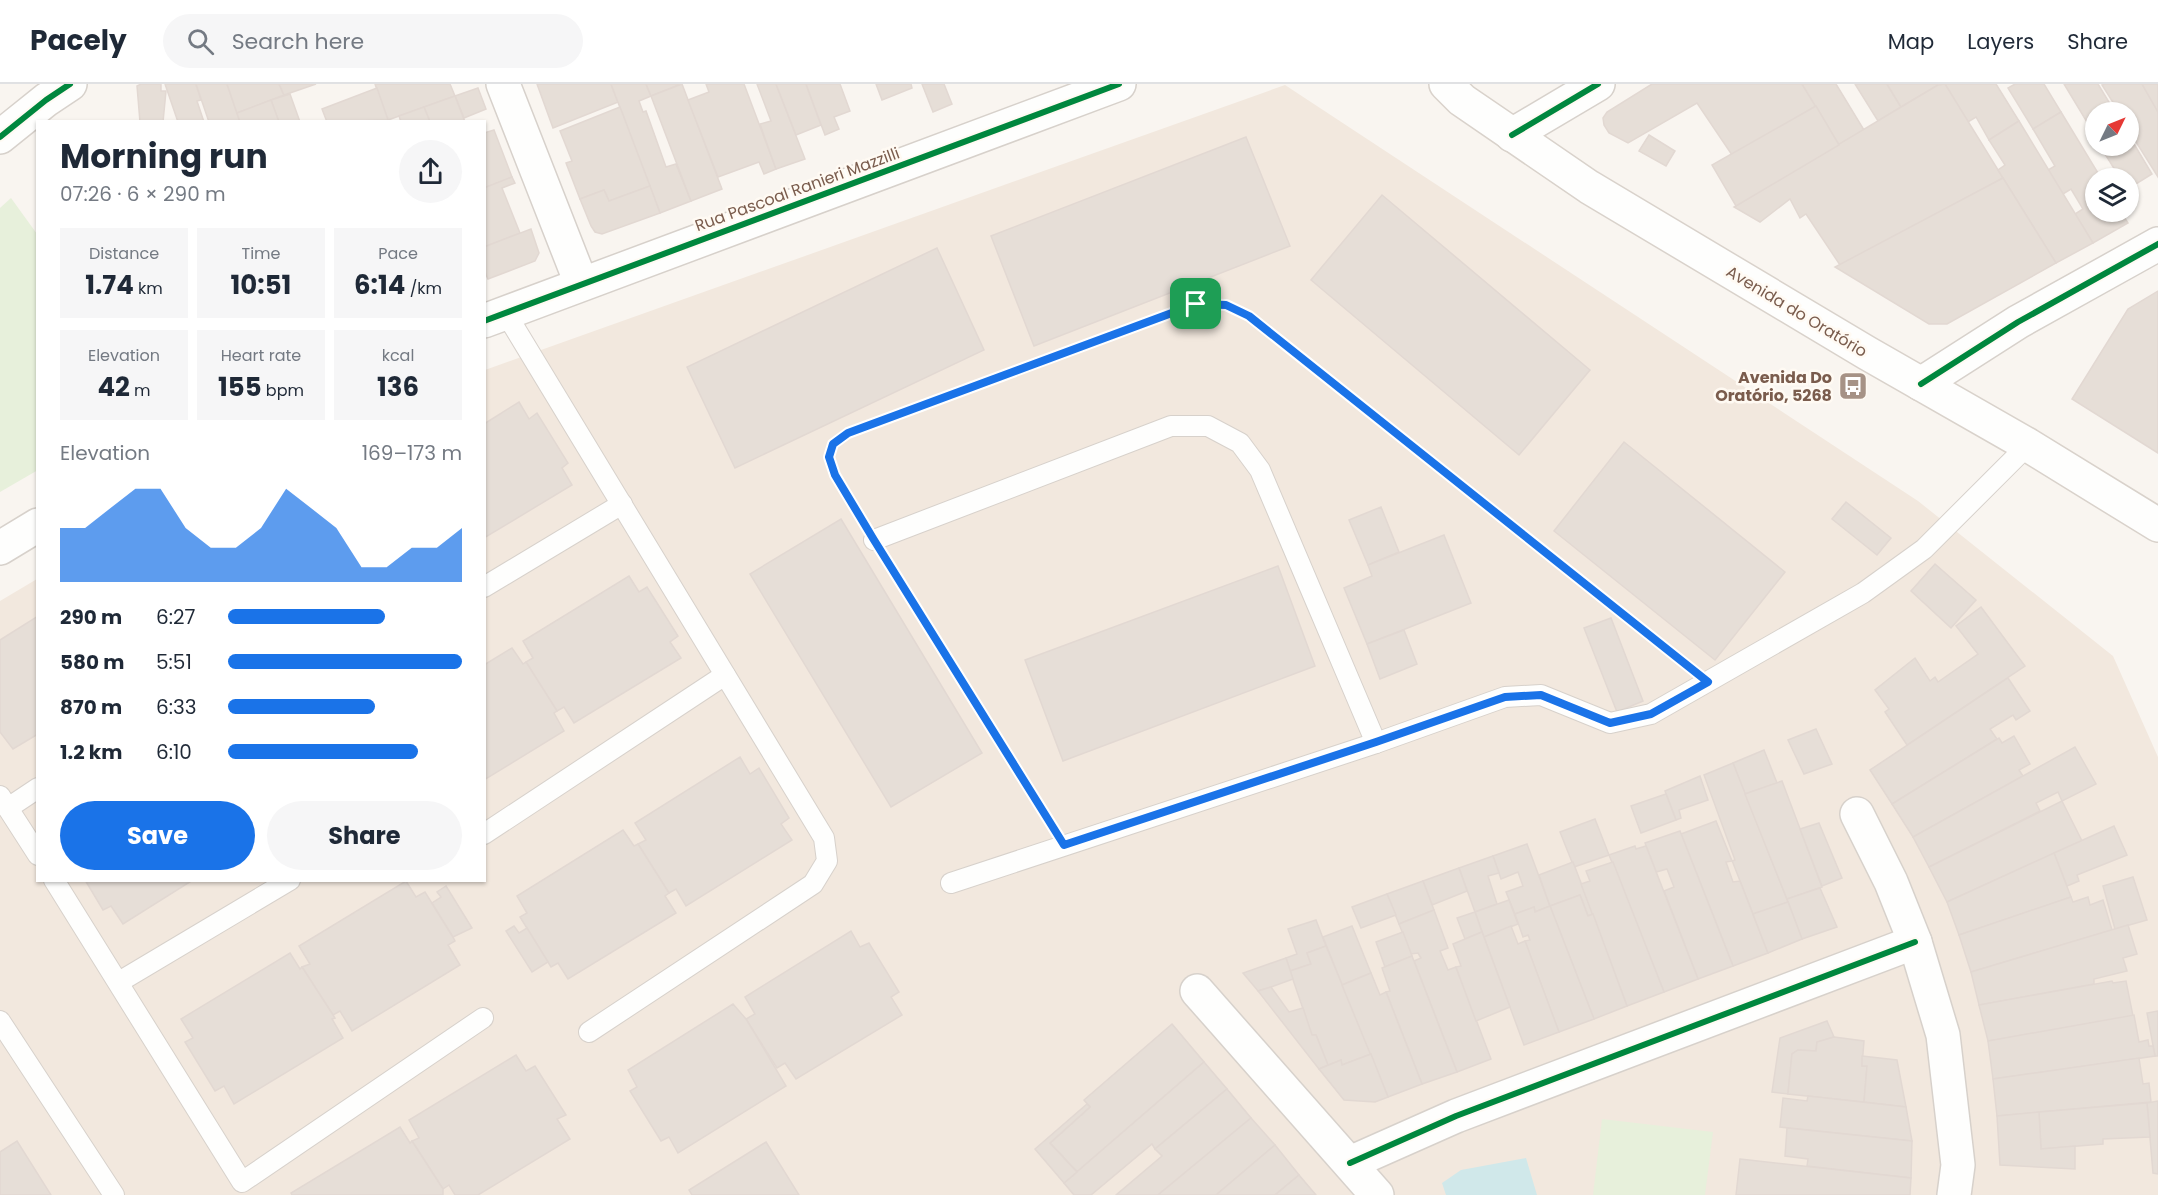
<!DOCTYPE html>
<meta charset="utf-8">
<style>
:root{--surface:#fff;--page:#f6f6f7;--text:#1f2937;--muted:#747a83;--line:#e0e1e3;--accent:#1a73e8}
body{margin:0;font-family:Poppins,sans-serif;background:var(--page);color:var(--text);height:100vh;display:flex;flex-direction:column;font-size:22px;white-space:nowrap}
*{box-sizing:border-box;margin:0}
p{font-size:20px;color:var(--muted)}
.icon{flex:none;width:33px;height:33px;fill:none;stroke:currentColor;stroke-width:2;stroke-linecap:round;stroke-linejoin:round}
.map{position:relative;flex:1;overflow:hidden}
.details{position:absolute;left:36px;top:36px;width:450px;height:762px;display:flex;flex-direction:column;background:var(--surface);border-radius:0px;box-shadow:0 2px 4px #0004}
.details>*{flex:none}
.needle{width:39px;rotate:47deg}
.controls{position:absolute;left:2085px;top:18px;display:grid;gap:12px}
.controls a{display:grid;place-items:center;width:54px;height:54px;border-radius:50%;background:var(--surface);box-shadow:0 2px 4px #0004;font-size:30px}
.pin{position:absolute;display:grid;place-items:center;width:51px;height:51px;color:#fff;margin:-26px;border-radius:12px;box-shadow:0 3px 9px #0006}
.round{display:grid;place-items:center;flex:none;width:63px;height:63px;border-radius:32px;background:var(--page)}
.summary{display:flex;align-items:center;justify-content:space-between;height:102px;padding:0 24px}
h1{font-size:33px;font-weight:700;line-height:45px}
.figures{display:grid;grid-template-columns:repeat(3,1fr);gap:9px;height:102px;padding:6px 24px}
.figures div{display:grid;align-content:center;border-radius:0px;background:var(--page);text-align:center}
.figures b{font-size:26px;font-weight:700}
.figures small{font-size:16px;font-weight:400}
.figures p{font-size:16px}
.chart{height:168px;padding:12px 24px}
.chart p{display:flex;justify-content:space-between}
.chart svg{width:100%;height:108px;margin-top:6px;fill:var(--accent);opacity:.7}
.primary-button{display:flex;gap:12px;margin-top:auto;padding:12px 24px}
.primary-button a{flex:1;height:69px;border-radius:36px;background:var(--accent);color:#fff;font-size:24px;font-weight:700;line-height:69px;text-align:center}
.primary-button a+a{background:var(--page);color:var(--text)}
ul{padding:0 24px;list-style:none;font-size:20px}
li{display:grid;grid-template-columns:96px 72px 1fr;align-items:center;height:45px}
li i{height:15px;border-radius:8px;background:var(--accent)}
header{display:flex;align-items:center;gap:36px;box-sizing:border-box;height:84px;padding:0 30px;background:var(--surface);border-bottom:2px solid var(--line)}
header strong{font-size:28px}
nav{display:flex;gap:33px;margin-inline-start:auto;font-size:21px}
.search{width:420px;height:54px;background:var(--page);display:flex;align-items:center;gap:15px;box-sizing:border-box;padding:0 21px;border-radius:33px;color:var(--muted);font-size:22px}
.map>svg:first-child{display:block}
.residential{fill:#f2e8de}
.green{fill:#e7f0db}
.water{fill:#d0e8ea}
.building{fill:#e6ded7;stroke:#e2d8d2;stroke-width:1.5}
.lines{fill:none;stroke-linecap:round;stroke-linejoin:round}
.lane-casing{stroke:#d7d1cb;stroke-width:22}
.street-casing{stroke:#d7d1cb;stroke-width:36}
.secondary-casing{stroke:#d9d2cb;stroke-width:36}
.path{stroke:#dcd5d0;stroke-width:4;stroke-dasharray:1.5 4.5;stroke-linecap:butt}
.lane{stroke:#fefefd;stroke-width:20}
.street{stroke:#fefefd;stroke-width:33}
.secondary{stroke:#fefefd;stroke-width:33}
.cycleway-casing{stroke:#fffaf3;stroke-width:10}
.cycleway{stroke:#00873e;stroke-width:6}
.route-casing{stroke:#fff;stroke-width:12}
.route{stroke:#1a73e8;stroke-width:8}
.labels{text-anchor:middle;stroke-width:5;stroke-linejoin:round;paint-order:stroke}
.street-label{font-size:16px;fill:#7a5c4d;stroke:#fffaf3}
.poi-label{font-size:16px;font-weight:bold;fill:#7a5c4d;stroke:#fffaf3;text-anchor:end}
</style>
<header>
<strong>Pacely</strong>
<div class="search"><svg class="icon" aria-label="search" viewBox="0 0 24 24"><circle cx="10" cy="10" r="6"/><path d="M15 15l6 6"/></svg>Search here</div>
<nav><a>Map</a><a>Layers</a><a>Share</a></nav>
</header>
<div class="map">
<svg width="2158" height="1111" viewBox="0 0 2158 1111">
<rect width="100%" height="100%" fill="#f9f5f0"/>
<polygon class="residential" points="1285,1 1918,417 2113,572 2158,673 2158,1111 0,1111 0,517 37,495 38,796 484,796 485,286"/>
<g class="green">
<polygon points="11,114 37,150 38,386 0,408 0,124"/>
<polygon points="1602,1035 1713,1048 1705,1111 1593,1111"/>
</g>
<polygon class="water" points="1526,1074 1537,1111 1446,1111 1442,1099 1461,1086"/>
<g class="building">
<polygon points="141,0 161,0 161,7 166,7 163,38 140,38 137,2"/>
<polygon points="165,0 196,0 201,16 197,17 204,38 178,38"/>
<polygon points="196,0 227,0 240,38 209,38"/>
<polygon points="227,0 279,0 284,11 237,29"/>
<polygon points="279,0 316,0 284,11"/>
<polygon points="375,0 450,0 455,12 388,36"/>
<polygon points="537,0 611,0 618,18 553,44"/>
<polygon points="611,0 646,0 651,12 639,17 643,28 646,27 666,83 676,80 691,117 660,129"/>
<polygon points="646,0 681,0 651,12"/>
<polygon points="682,0 722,105 691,117 651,12"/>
<polygon points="706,0 744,0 776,85 764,90 759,78 718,93 688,16 709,8"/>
<polygon points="757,0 776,0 805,75 776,85 760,40 771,37"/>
<polygon points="776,0 806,0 821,41 796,51"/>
<polygon points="806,0 840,0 850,27 834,33 839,45 825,51"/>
<polygon points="876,0 911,0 912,4 882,16"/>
<polygon points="922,0 944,0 952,20 933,28"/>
<polygon points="1652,0 1802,0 1816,22 1732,71 1697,19 1628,59 1609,49 1604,41 1603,34 1607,28"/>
<polygon points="1802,0 1836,0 1864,46 1839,61"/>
<polygon points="1855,0 1887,0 1901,23 1878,37"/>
<polygon points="1887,0 1938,0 1938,1 1901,23"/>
<polygon points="1945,0 1996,0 2019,37 1989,56 1976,33 1968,38"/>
<polygon points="1945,0 2003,94 1840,181 1806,130 1800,134 1790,115 1760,138 1734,123 1938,1"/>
<polygon points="2015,0 2044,0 2061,28 2033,45 2008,4"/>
<polygon points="2064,0 2098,0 2115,28 2096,28 2096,53"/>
<polygon points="2105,0 2142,0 2158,28 2158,93 2128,45 2128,28 2119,28 2102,1"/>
<polygon points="2142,0 2158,0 2158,28"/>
<polygon points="377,4 388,36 327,38 322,25"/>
<polygon points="478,4 486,25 464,34 455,12"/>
<polygon points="290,10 300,38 279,38 271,16"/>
<polygon points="455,12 465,38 430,38 424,23"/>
<polygon points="271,16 279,38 240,38 237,29"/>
<polygon points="1816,22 1839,61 1736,122 1712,81"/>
<polygon points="424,23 430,38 401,38 399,32"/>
<polygon points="620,23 650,102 609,117 604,106 580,115 566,79 572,77 560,47"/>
<polygon points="2061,28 2101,94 2096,94 2096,128 2121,128 2128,139 2093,159 2075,130 2083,125 2071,105 2063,110 2048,86 2055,82 2033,45"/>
<polygon points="2019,37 2093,159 2056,179 1998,86 2005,81 1989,56"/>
<polygon points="494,46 512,93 484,104 484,49"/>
<polygon points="2128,50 2152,90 2128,105 2128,94 2120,94 2100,62 2128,62"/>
<polygon points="1649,51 1675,67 1666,82 1639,67"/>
<polygon points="1246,53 1290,162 1034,262 991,152"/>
<polygon points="512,93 515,99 502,104 520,149 484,163 484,104"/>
<polygon points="2003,94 2056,179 1947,240 1929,240 1835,183"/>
<polygon points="650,102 660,129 602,150 595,148 591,142 580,115 604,106 609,117"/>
<polygon points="1382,111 1590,286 1519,371 1311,196"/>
<polygon points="531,145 539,169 535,177 488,195 484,186 484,163"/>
<polygon points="937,164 984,266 735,384 687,283"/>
<polygon points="2158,207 2158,369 2072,315 2128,225"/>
<polygon points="519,318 529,335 537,329 568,379 562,384 572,401 484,454 484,340"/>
<polygon points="1624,358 1785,488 1715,576 1554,447"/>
<polygon points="1846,418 1891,454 1877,471 1832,435"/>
<polygon points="1381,423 1399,468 1368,481 1349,436"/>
<polygon points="841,435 982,669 891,723 750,490"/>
<polygon points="1444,451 1471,519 1367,560 1344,504 1372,492 1368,481"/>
<polygon points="1935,480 1976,516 1951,544 1911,507"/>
<polygon points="1278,482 1315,582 1063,677 1025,576"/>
<polygon points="629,492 639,508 647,503 678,552 670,558 681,574 574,639 564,623 557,627 526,578 533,574 523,557"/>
<polygon points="1981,523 2025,582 1907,661 1885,628 1889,625 1875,606 1915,574 1930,597 1935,593 1938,598 1978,570 1956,542"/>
<polygon points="38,532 38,650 13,665 0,648 0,556"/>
<polygon points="1611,534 1643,617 1617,628 1584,544"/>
<polygon points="1404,546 1417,580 1380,595 1367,560"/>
<polygon points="512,564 523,580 526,578 557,627 554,629 564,647 484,696 484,581"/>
<polygon points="2008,594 2030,627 2016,636 2013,631 1990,645 1997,655 1892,720 1870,686"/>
<polygon points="1816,645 1832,680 1804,690 1788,656"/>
<polygon points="2014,652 2030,680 2019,686 2023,692 1913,753 1892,720 1999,654 2002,659"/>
<polygon points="2075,663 2096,700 2062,717 2058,708 2036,719 2040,727 1929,783 1913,753"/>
<polygon points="1764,666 1777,699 1745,710 1733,679"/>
<polygon points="740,673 750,690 759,684 789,734 781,740 792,756 686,822 676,805 669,809 638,760 646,756 635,739"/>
<polygon points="1733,679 1788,818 1753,830 1733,779 1732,777 1735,776 1704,691"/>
<polygon points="1700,692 1708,716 1679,726 1681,734 1676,736 1665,707"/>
<polygon points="1782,697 1822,803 1787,815 1745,710"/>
<polygon points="1666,710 1676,736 1641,749 1631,722"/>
<polygon points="2062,717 2082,757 1947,818 1929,783"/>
<polygon points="1595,735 1609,771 1574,783 1560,748"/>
<polygon points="1716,737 1732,777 1726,778 1733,798 1740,797 1768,869 1733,882 1681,750"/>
<polygon points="1819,739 1842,794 1822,802 1800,745"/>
<polygon points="2114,742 2127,771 2077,791 2079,797 2067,802 2054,769"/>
<polygon points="623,746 634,762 638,760 669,809 665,812 676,829 568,895 558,879 551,883 520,833 527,829 517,812"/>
<polygon points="1680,747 1733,882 1698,895 1664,807 1674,803 1667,785 1656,788 1645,759"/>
<polygon points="1527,760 1550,822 1535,828 1534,823 1515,830 1506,808 1523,802 1518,788 1501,795 1493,772"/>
<polygon points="1635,762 1636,765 1646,762 1698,895 1664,908 1609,771"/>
<polygon points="2054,769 2071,813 1959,851 1947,818"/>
<polygon points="1493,772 1499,789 1488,792 1497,820 1475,828 1459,784"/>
<polygon points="1573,778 1593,830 1588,832 1580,811 1550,822 1539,791"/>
<polygon points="1613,778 1664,908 1627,922 1581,800 1590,797 1586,787"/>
<polygon points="1459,784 1467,807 1432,821 1423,797"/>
<polygon points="2133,793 2147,836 2115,845 2103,802"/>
<polygon points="85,796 193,796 123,840 111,822 103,826"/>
<polygon points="406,797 416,813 425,808 453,853 455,857 448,861 460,881 352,947 340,927 333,931 302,883 310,880 299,862"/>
<polygon points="1423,797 1434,826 1399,840 1387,810"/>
<polygon points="446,802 472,844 453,853 432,819 441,813 437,808"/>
<polygon points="1820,804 1837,843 1802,855 1787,815"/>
<polygon points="1387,810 1396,831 1361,844 1352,823"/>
<polygon points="1580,811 1588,832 1593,830 1627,922 1594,935 1550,822"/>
<polygon points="2071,813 2073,818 2088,813 2090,821 2103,816 2112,846 1971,888 1959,851"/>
<polygon points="1509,816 1518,840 1484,853 1475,828"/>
<polygon points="1788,818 1802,855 1768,869 1753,830"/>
<polygon points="1550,822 1594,935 1559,948 1525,857 1530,856 1528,851 1523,853 1515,830 1534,823 1535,828"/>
<polygon points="1434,826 1448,864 1440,867 1448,886 1456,883 1491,975 1457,988 1414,877 1421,874 1418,869 1411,870 1399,840"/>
<polygon points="1475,828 1482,848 1465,855 1457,834"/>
<polygon points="1316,836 1326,862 1307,869 1311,880 1290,887 1286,874 1297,870 1288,845"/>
<polygon points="2128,841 2137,870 2123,874 2127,887 2094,895 2094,900 1979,921 1971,888"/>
<polygon points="514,842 519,849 527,844 548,878 532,888 506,847"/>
<polygon points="1352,842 1371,889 1342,901 1323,853"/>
<polygon points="1511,842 1518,860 1525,857 1559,948 1524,961 1484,853"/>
<polygon points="851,847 860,863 869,859 899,908 891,913 902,931 796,995 785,979 777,984 746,935 755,930 745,913"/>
<polygon points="1403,848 1412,872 1385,883 1376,858"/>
<polygon points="1482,848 1510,923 1476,937 1456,883 1461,882 1453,860"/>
<polygon points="1326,862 1371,970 1342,981 1341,976 1328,981 1316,951 1312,951 1290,887 1311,880 1307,869"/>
<polygon points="290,869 300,885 302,883 333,931 335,934 332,935 343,954 234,1020 224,1002 215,1007 185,958 193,954 181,935"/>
<polygon points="1412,872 1457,988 1422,1000 1386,908 1390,907 1382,884"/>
<polygon points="1286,874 1293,895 1271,903 1258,907 1243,889"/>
<polygon points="1371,889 1380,911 1386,908 1422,1000 1388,1013 1342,901"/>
<polygon points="2112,897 2113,899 2126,897 2133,932 1988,957 1979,921"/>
<polygon points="1271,903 1289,928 1303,924 1312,951 1316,951 1328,981 1319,985 1258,907"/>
<polygon points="733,920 746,935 786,1002 678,1069 669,1053 661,1057 630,1007 637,1003 628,986"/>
<polygon points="2158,927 2158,972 2155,972 2147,929"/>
<polygon points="2134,931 2139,958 2148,956 2149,962 2153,962 2155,972 1993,995 1988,957"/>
<polygon points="1827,937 1834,953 1817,958 1816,967 1798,966 1792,970 1788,1010 1772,1008 1780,954"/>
<polygon points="1172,940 1204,978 1077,1088 1050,1059 1090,1023 1084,1016"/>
<polygon points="1834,953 1864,957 1862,982 1867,982 1864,1018 1788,1010 1792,970 1798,966 1816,967 1817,958"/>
<polygon points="1371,970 1388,1013 1375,1018 1344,1016 1319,985 1341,976 1342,981"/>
<polygon points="516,971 526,987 535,982 566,1031 557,1035 570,1055 478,1111 455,1111 449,1101 443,1105 412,1057 419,1054 409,1036"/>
<polygon points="1862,972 1897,976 1906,1023 1864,1018 1867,982 1862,982"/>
<polygon points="2139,974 2143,1000 2149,999 2151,1018 1997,1032 1993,995"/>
<polygon points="1204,978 1227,1005 1155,1065 1152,1060 1091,1111 1074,1111 1064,1099"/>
<polygon points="1227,1005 1251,1034 1158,1111 1116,1111 1162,1072 1155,1065"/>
<polygon points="1808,1012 1906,1023 1912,1057 1780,1043 1783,1014 1807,1017"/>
<polygon points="2158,1017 2158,1090 2153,1089 2147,1019"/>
<polygon points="2147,1019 2150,1053 2103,1055 2103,1060 2041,1065 2039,1028"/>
<polygon points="1087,1020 1090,1023 1050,1059 1077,1088 1064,1099 1035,1065"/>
<polygon points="2039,1028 2041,1065 2075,1062 2075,1085 2000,1081 1997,1032"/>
<polygon points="1251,1034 1275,1061 1216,1111 1158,1111"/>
<polygon points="400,1043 410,1059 412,1057 443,1105 443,1111 292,1111 291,1109"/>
<polygon points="1787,1044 1912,1057 1911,1094 1807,1082 1808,1075 1785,1072"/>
<polygon points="17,1057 51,1111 0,1111 0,1068"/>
<polygon points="766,1058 799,1111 692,1111 689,1106"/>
<polygon points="1275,1061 1299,1091 1275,1111 1216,1111"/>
<polygon points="1740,1075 1911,1094 1910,1111 1736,1111"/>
<polygon points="1299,1091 1316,1111 1275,1111"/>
</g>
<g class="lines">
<g class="lane-casing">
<g id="lane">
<polyline points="505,228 824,754 827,777 813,800 589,948"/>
<polyline points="874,456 1171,342 1208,342 1240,359 1260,386 1376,659"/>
<polyline points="484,503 622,420"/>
<polyline points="0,712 38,771"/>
<polyline points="8,724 38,704"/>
<polyline points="484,750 725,591"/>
<polyline points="54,796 242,1098 483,934"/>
<polyline points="951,799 1376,659 1505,613 1541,611 1610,639 1651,630 1863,509 1924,465 2028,361"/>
<polyline points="119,898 290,796"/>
<polyline points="0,937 114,1111"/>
</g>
</g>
<g class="street-casing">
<g id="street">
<polyline points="503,0 581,199"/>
<polyline points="1512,51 1598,0"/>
<polyline points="0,53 46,16 70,0"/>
<polyline points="484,237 1119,0"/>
<polyline points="1921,300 2018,238 2158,160"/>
<polyline points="0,464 38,441"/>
<polyline points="1857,730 1891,798 1915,858 1943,951 1958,1081 1954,1111"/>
<polyline points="1197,907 1377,1111"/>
<polyline points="1350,1079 1456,1032 1915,858"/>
</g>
</g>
<g class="secondary-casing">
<polyline id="secondary" points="1446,0 1462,16 1589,103 1867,269 2028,361 2158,441"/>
</g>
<g class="path">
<polyline points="856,426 835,391 829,373 833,360 848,349 1195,220 1226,221 1249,232 1677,573"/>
<polyline points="893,487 1044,730"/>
</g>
<use href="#lane" class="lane"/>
<use href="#street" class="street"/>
<use href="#secondary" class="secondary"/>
<g class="cycleway-casing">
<g id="cycleway">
<polyline points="1512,51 1598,0"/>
<polyline points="0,53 46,16 70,0"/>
<polyline points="484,237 1119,0"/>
<polyline points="1921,300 2018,238 2158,160"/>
<polyline points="1350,1079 1456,1032 1915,858"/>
</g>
</g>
<use href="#cycleway" class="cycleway"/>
</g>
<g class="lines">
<g class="route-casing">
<polygon id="route" points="1196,220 1226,221 1249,232 1708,598 1651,630 1610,639 1541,611 1505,613 1376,658 1064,761 874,456 835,391 829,373 833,360 848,349"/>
</g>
<use href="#route" class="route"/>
</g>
<defs>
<g id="bus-square" transform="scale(1.5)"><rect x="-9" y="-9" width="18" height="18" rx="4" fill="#a69286" stroke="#fffaf3"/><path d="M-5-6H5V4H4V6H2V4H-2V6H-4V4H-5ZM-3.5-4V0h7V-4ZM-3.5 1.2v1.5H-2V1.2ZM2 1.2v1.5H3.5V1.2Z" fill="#fff"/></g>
</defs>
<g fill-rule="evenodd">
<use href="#bus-square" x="1853" y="302"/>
</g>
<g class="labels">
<g class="street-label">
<text transform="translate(797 105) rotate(-20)" y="6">Rua Pascoal Ranieri Mazzilli</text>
<text transform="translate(1797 227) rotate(31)" y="6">Avenida do Oratório</text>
</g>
<g class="poi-label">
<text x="1832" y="299">Avenida Do<tspan x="1832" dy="18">Oratório, 5268</tspan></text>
</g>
</g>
</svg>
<div class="controls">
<a><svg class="needle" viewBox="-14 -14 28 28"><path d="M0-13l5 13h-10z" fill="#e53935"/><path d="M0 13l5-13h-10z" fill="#747a83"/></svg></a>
<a><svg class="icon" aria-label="layers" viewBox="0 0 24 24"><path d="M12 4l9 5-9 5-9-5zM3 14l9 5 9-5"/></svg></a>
</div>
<div class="pin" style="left:1196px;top:220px;background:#1e9e55"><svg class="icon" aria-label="arrive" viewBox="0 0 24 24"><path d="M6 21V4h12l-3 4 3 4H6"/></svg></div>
<section class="details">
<div class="summary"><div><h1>Morning run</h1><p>07:26 · 6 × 290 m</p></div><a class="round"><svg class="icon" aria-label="share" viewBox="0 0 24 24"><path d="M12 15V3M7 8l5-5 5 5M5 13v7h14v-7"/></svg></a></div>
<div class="figures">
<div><p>Distance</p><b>1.74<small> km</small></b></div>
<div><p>Time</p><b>10:51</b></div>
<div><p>Pace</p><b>6:14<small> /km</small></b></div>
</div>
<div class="figures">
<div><p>Elevation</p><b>42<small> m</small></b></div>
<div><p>Heart rate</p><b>155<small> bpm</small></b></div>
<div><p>kcal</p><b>136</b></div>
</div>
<div class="chart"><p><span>Elevation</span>169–173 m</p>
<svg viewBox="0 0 160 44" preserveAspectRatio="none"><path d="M0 44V22L10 22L20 14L30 6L40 6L50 22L60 30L70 30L80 22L90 6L100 14L110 22L120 38L130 38L140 30L150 30L160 22V44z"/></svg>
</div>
<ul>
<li><b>290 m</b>6:27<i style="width:67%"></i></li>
<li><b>580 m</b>5:51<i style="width:100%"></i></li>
<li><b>870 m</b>6:33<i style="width:63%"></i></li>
<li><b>1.2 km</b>6:10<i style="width:81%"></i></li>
</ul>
<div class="primary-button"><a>Save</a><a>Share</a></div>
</section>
</div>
